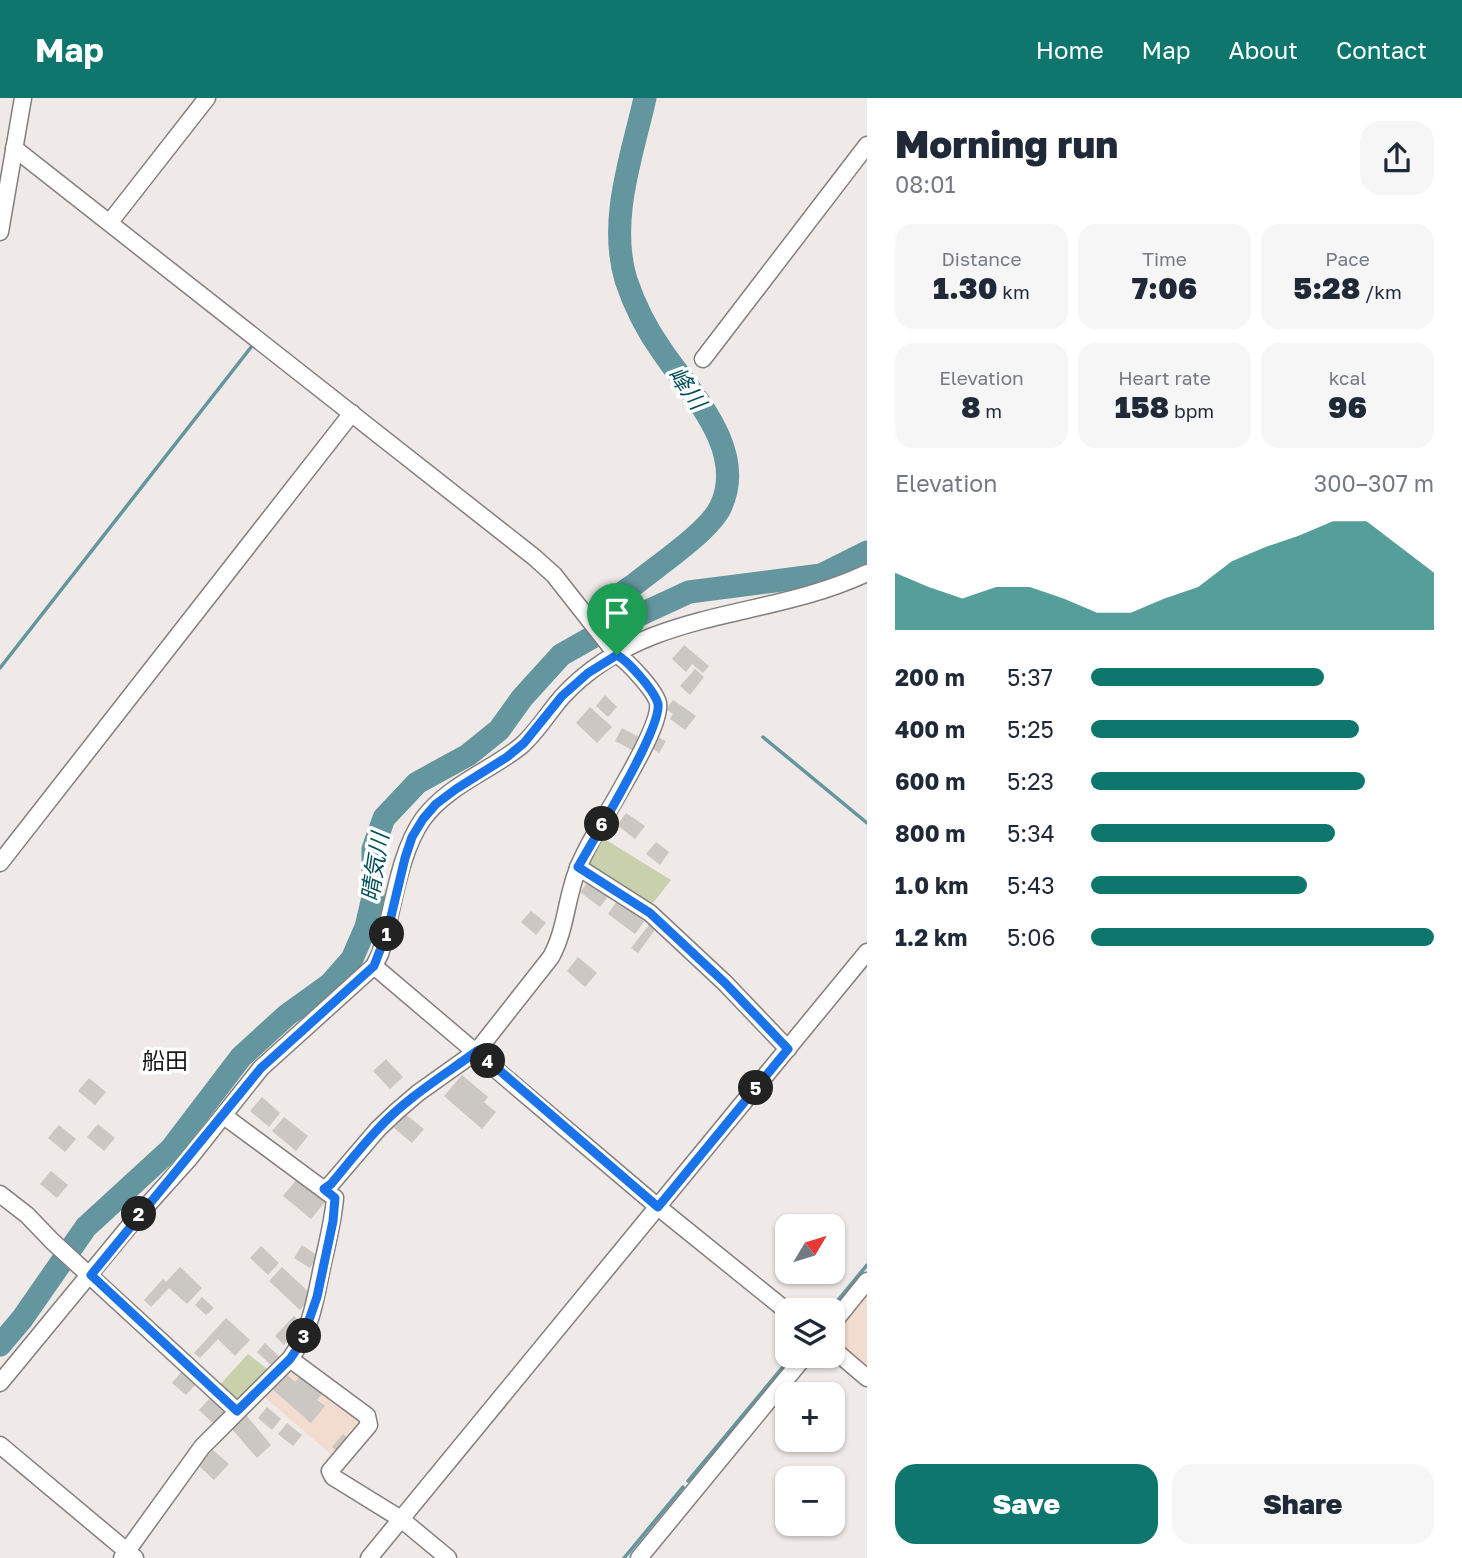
<!DOCTYPE html>
<meta charset="utf-8">
<style>
:root{--surface:#fff;--page:#f6f6f7;--text:#1f2937;--muted:#747a83;--accent:#0f766e}
body{margin:0;font-family:"Golos Text","Noto Sans JP",sans-serif;background:var(--page);color:var(--text);height:100vh;display:flex;flex-direction:column;font-size:26px;white-space:nowrap}
*{box-sizing:border-box;margin:0}
p{font-size:23px;color:var(--muted)}
.icon{flex:none;width:38px;height:38px;fill:none;stroke:currentColor;stroke-width:2;stroke-linecap:round;stroke-linejoin:round}
.map{position:relative;flex:1;overflow:hidden}
.details{display:flex;flex-direction:column;background:var(--surface);width:595px}
.details>*{flex:none}
.needle{width:46px;rotate:52deg}
.controls{position:absolute;left:775px;top:1116px;display:grid;gap:14px}
.controls a{display:grid;place-items:center;width:70px;height:70px;border-radius:14px;background:var(--surface);box-shadow:0 2px 5px #0004;font-size:35px}
.pin{position:absolute;display:grid;place-items:center;width:60px;height:60px;color:#fff;margin:-72px -30px;border-radius:50% 50% 50% 0;rotate:-45deg;box-shadow:0 0 7px #0007}
.pin .icon{rotate:45deg}
.km{position:absolute;width:35px;height:35px;margin:-18px;border-radius:50%;background:#222;color:#fff;font-size:19px;line-height:35px;text-align:center}
.round{display:grid;place-items:center;flex:none;width:74px;height:74px;border-radius:21px;background:var(--page)}
.overview{display:flex;align-items:center;justify-content:space-between;height:119px;padding:0 28px}
h1{font-size:38px;font-weight:800;line-height:52px}
.metrics{display:grid;grid-template-columns:repeat(3,1fr);gap:10px;height:119px;padding:7px 28px}
.metrics div{display:grid;align-content:center;border-radius:18px;background:var(--page);text-align:center}
.metrics b{font-size:30px;font-weight:800}
.metrics small{font-size:19px;font-weight:400}
.metrics p{font-size:19px}
.chart{height:196px;padding:14px 28px}
.chart p{display:flex;justify-content:space-between}
.chart svg{width:100%;height:126px;margin-top:7px;fill:var(--accent);opacity:.7}
.button{display:flex;gap:14px;margin-top:auto;padding:14px 28px}
.button a{flex:1;height:80px;border-radius:21px;background:var(--accent);color:#fff;font-size:28px;font-weight:800;line-height:80px;text-align:center}
.button a+a{background:var(--page);color:var(--text)}
ul{padding:0 28px;list-style:none;font-size:23px}
li{display:grid;grid-template-columns:112px 84px 1fr;align-items:center;height:52px}
li i{height:18px;border-radius:9px;background:var(--accent)}
header{display:flex;align-items:center;gap:42px;box-sizing:border-box;height:98px;padding:0 35px;background:var(--accent);color:#fff}
header strong{font-size:33px}
nav{display:flex;gap:38px;margin-inline-start:auto;font-size:24px}
main{display:flex;flex:1;min-height:0}
.map>svg:first-child{display:block}
.commercial{fill:#f2dccf}
.green{fill:#c8d1ac}
.lines{fill:none;stroke-linecap:round;stroke-linejoin:round}
.stream{stroke:#63969f;stroke-width:3.5}
.river{stroke:#63969f;stroke-width:23}
.building{fill:#cbc7c3}
.minor-casing{stroke:#847f7d;stroke-width:19}
.minor{stroke:#fff;stroke-width:16}
.route-casing{stroke:#fff;stroke-width:14}
.route{stroke:#1a73e8;stroke-width:9}
.labels{text-anchor:middle;stroke-width:7;stroke-linejoin:round;paint-order:stroke}
.water-label{font-size:23px;font-style:italic;fill:#004f5a;stroke:#fff}
.neighbourhood-label{font-size:23px;fill:#1a1817;stroke:#fff}
</style>
<header>
<strong>Map</strong>
<nav><a>Home</a><a>Map</a><a>About</a><a>Contact</a></nav>
</header>
<main>
<div class="map">
<svg width="867" height="1460" viewBox="0 0 867 1460">
<rect width="100%" height="100%" fill="#efe9e7"/>
<g class="commercial">
<polygon points="867,1169 867,1289 829,1258 833,1258 831,1213"/>
<polygon points="297,1261 377,1323 342,1366 260,1295"/>
</g>
<g class="green">
<polygon points="603,740 671,782 649,810 584,766"/>
<polygon points="248,1256 276,1278 244,1312 216,1291"/>
</g>
<g class="lines">
<g class="stream">
<polyline points="0,570 252,248"/>
<polyline points="763,639 867,725"/>
<polyline points="829,1213 867,1167"/>
<polyline points="688,1383 792,1258"/>
<polyline points="624,1460 683,1389"/>
</g>
<g class="river">
<path d="M598,536C603,525 607,512 614,503C619,496 628,491 635,486C657,468 710,433 721,408C747,351 691,296 662,253C647,232 634,206 626,182C608,122 632,58 645,0"/>
<polyline points="0,1247 22,1221 86,1129 171,1051 241,959 287,917 330,886 352,861 366,829 373,799 373,751 384,720 417,685 468,657 499,632 522,600 561,557 598,536 689,494 821,477 867,454"/>
</g>
</g>
<g class="building">
<polygon points="684,547 709,568 703,575 692,566 686,574 672,561"/>
<polygon points="695,571 704,579 690,597 680,588"/>
<polygon points="605,597 617,609 608,619 596,608"/>
<polygon points="673,602 696,618 685,632 670,621 673,616 666,611"/>
<polygon points="590,609 612,629 597,645 576,625"/>
<polygon points="622,630 641,640 634,653 615,643"/>
<polygon points="658,639 666,643 659,655 652,650"/>
<polygon points="626,715 645,728 635,741 617,727"/>
<polygon points="656,744 669,754 660,767 646,756"/>
<polygon points="590,781 610,796 600,809 580,794"/>
<polygon points="619,800 646,821 635,836 608,816"/>
<polygon points="531,813 546,825 536,837 521,824"/>
<polygon points="649,827 655,832 638,855 631,850"/>
<polygon points="578,859 597,875 585,889 567,873"/>
<polygon points="386,961 403,979 390,991 373,973"/>
<polygon points="462,977 488,999 484,1004 496,1014 482,1031 444,998"/>
<polygon points="89,980 106,994 95,1007 78,993"/>
<polygon points="262,999 280,1015 269,1029 250,1013"/>
<polygon points="405,1016 424,1031 412,1045 394,1030"/>
<polygon points="284,1019 308,1038 296,1053 272,1033"/>
<polygon points="98,1026 115,1040 104,1053 87,1039"/>
<polygon points="59,1027 76,1041 65,1054 48,1040"/>
<polygon points="51,1073 68,1087 57,1100 40,1086"/>
<polygon points="297,1081 325,1104 311,1121 283,1098"/>
<polygon points="302,1147 318,1158 310,1170 294,1160"/>
<polygon points="261,1148 279,1165 268,1177 250,1160"/>
<polygon points="180,1169 202,1190 187,1206 169,1190 151,1209 144,1202 163,1181 166,1184"/>
<polygon points="282,1169 313,1198 300,1212 269,1183"/>
<polygon points="202,1199 214,1210 206,1217 195,1207"/>
<polygon points="294,1218 303,1226 284,1247 275,1238"/>
<polygon points="226,1220 250,1242 235,1258 218,1241 200,1260 194,1255"/>
<polygon points="265,1245 281,1260 273,1269 257,1254"/>
<polygon points="182,1273 196,1286 186,1297 172,1285"/>
<polygon points="285,1275 295,1284 301,1277 323,1295 317,1302 325,1308 311,1325 272,1291"/>
<polygon points="212,1298 229,1314 216,1328 199,1312"/>
<polygon points="267,1309 281,1321 272,1332 258,1320"/>
<polygon points="246,1317 271,1347 257,1360 231,1330"/>
<polygon points="287,1325 302,1337 293,1348 278,1336"/>
<polygon points="343,1336 350,1342 339,1355 332,1349"/>
<polygon points="213,1352 229,1366 214,1382 198,1367"/>
</g>
<g class="lines">
<g class="minor-casing">
<g id="minor">
<path d="M14,50L534,459L554,477L617,557C628,563 655,593 658,605C661,624 630,675 620,693C607,717 586,747 577,773C566,801 566,832 551,859L477,953L418,995L397,1013L378,1031L331,1086L324,1091"/>
<polyline points="110,124 207,0"/>
<polyline points="0,134 23,0"/>
<polyline points="703,261 867,47"/>
<polyline points="0,765 352,315"/>
<polyline points="578,769 650,815 725,885 788,951"/>
<polyline points="374,868 658,1109 788,1214"/>
<polyline points="0,1096 27,1117 52,1143 237,1313"/>
<polyline points="833,1225 867,1183"/>
<polyline points="833,1251 867,1280"/>
<polyline points="290,1261 367,1318 369,1327 330,1373 333,1379 401,1421 448,1460"/>
<path d="M0,1285L136,1120L188,1062L261,970L374,868L380,856C393,814 398,756 423,721C448,687 490,673 521,648C537,634 548,615 562,599C585,573 621,550 653,538C723,511 797,508 867,475"/>
<polyline points="0,1347 135,1460"/>
<path d="M122,1460L202,1349L290,1261C311,1232 315,1203 322,1169C327,1146 333,1124 335,1100L224,1018"/>
<polyline points="369,1460 867,854"/>
<polyline points="639,1460 805,1258"/>
</g>
</g>
<use href="#minor" class="minor"/>
</g>
<g class="lines">
<g class="route-casing">
<path id="route" d="M617,557C628,563 655,593 658,606C662,630 593,742 578,769L650,815L725,885L788,951L658,1109L477,953C443,978 406,1000 377,1032C361,1049 346,1068 331,1086L324,1091L335,1100L333,1123L317,1199L301,1245L290,1261L237,1313L91,1177L261,970L374,868L388,831L405,760L412,739L423,721L436,706L456,691L507,659L524,645L562,598L588,575Z"/>
</g>
<use href="#route" class="route"/>
</g>
<g class="labels">
<g class="water-label">
<text transform="translate(687 290) rotate(55)" y="8">峰川</text>
<text transform="translate(375 769) rotate(-81)" y="8">晴気川</text>
</g>
<g class="neighbourhood-label">
<text x="165" y="971">船田</text>
</g>
</g>
</svg>
<div class="controls">
<a><svg class="needle" viewBox="-14 -14 28 28"><path d="M0-13l5 13h-10z" fill="#e53935"/><path d="M0 13l5-13h-10z" fill="#747a83"/></svg></a>
<a><svg class="icon" aria-label="layers" viewBox="0 0 24 24"><path d="M12 4l9 5-9 5-9-5zM3 14l9 5 9-5"/></svg></a>
<a>+</a>
<a>−</a>
</div>
<div class="pin" style="left:617px;top:557px;background:#1e9e55"><svg class="icon" aria-label="arrive" viewBox="0 0 24 24"><path d="M6 21V4h12l-3 4 3 4H6"/></svg></div>
<b class="km" style="left:387px;top:836px">1</b>
<b class="km" style="left:139px;top:1116px">2</b>
<b class="km" style="left:304px;top:1238px">3</b>
<b class="km" style="left:488px;top:963px">4</b>
<b class="km" style="left:756px;top:990px">5</b>
<b class="km" style="left:602px;top:726px">6</b>
</div>
<section class="details">
<div class="overview"><div><h1>Morning run</h1><p>08:01</p></div><a class="round"><svg class="icon" aria-label="share" viewBox="0 0 24 24"><path d="M12 15V3M7 8l5-5 5 5M5 13v7h14v-7"/></svg></a></div>
<div class="metrics">
<div><p>Distance</p><b>1.30<small> km</small></b></div>
<div><p>Time</p><b>7:06</b></div>
<div><p>Pace</p><b>5:28<small> /km</small></b></div>
</div>
<div class="metrics">
<div><p>Elevation</p><b>8<small> m</small></b></div>
<div><p>Heart rate</p><b>158<small> bpm</small></b></div>
<div><p>kcal</p><b>96</b></div>
</div>
<div class="chart"><p><span>Elevation</span>300–307 m</p>
<svg viewBox="0 0 160 44" preserveAspectRatio="none"><path d="M0 44V24L10 29L20 33L30 29L40 29L50 33L60 38L70 38L80 33L90 29L100 20L110 15L120 11L130 6L140 6L150 15L160 24V44z"/></svg>
</div>
<ul>
<li><b>200 m</b>5:37<i style="width:68%"></i></li>
<li><b>400 m</b>5:25<i style="width:78%"></i></li>
<li><b>600 m</b>5:23<i style="width:80%"></i></li>
<li><b>800 m</b>5:34<i style="width:71%"></i></li>
<li><b>1.0 km</b>5:43<i style="width:63%"></i></li>
<li><b>1.2 km</b>5:06<i style="width:100%"></i></li>
</ul>
<div class="button"><a>Save</a><a>Share</a></div>
</section>
</main>
